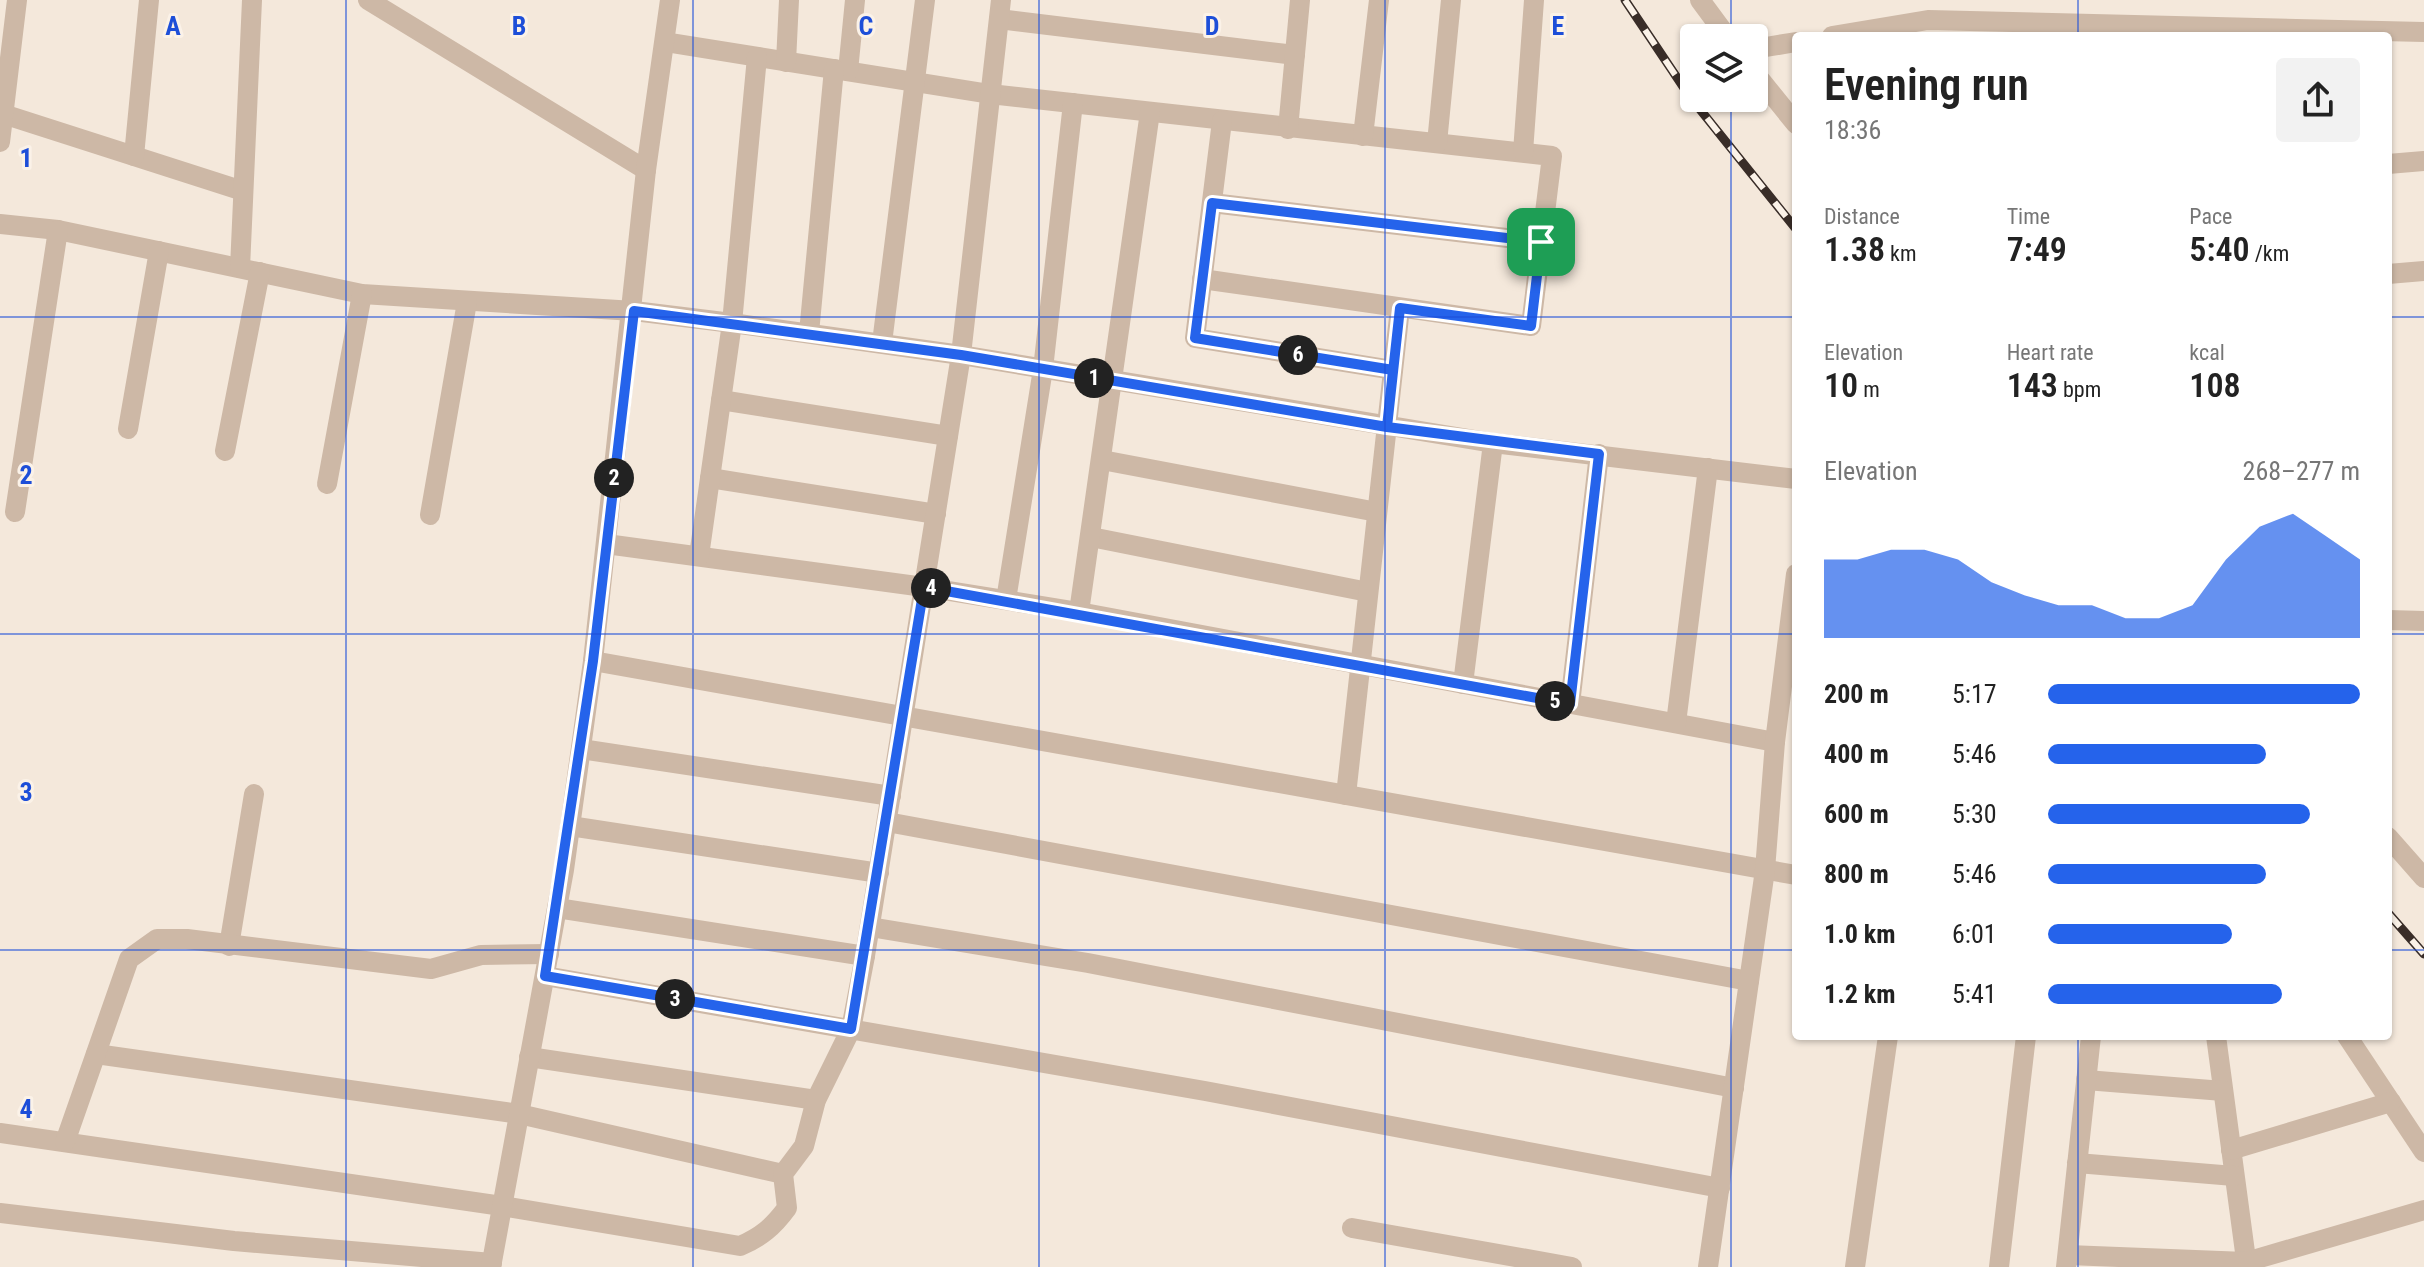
<!DOCTYPE html>
<meta charset="utf-8">
<style>
:root{--surface:#fff;--page:#f2f2f2;--text:#222;--muted:#767676;--accent:#2563eb}
body{margin:0;font-family:"Roboto Condensed",sans-serif;background:var(--page);color:var(--text);height:100vh;display:flex;flex-direction:column;font-size:30px;white-space:nowrap}
*{box-sizing:border-box;margin:0}
p{font-size:26px;color:var(--muted)}
.icon{flex:none;width:44px;height:44px;fill:none;stroke:currentColor;stroke-width:2;stroke-linecap:round;stroke-linejoin:round}
.map{position:relative;flex:1;overflow:hidden}
.details{position:absolute;left:1792px;top:32px;width:600px;height:1008px;display:flex;flex-direction:column;background:var(--surface);border-radius:8px;box-shadow:0 2px 6px #0004}
.details>*{flex:none}
.fabs{position:absolute;left:1680px;top:24px;display:grid;gap:16px}
.fabs a{display:grid;place-items:center;width:88px;height:88px;border-radius:8px;background:var(--surface);box-shadow:0 2px 6px #0004;font-size:40px}
.pin{position:absolute;display:grid;place-items:center;width:68px;height:68px;color:#fff;margin:-34px;border-radius:16px;box-shadow:0 4px 12px #0006}
.km{position:absolute;width:40px;height:40px;margin:-20px;border-radius:50%;background:#222;color:#fff;font-size:22px;line-height:40px;text-align:center}
.round{display:grid;place-items:center;flex:none;width:84px;height:84px;border-radius:8px;background:var(--page)}
.overview{display:flex;align-items:center;justify-content:space-between;height:136px;padding:0 32px}
h1{font-size:44px;font-weight:600;line-height:60px}
.stats{display:grid;grid-template-columns:repeat(3,1fr);gap:12px;height:136px;padding:8px 32px}
.stats div{display:grid;align-content:center}
.stats b{font-size:34px;font-weight:600}
.stats small{font-size:22px;font-weight:400}
.stats p{font-size:22px}
.chart{height:224px;padding:16px 32px}
.chart p{display:flex;justify-content:space-between}
.chart svg{width:100%;height:144px;margin-top:8px;fill:var(--accent);opacity:.7}
ul{padding:0 32px;list-style:none;font-size:26px}
li{display:grid;grid-template-columns:128px 96px 1fr;align-items:center;height:60px}
li i{height:20px;border-radius:10px;background:var(--accent)}
.map>svg:first-child{display:block}
.lines{fill:none;stroke-linecap:round;stroke-linejoin:round}
.minor{stroke:#cdb8a6;stroke-width:20}
.rail-casing{stroke:#392d28;stroke-width:9}
.rail{stroke:#fbf2e8;stroke-width:6;stroke-dasharray:18;stroke-linecap:butt}
.route-casing{stroke:#fff;stroke-width:16}
.route{stroke:#2563eb;stroke-width:10}
.grid{fill:none;stroke:#1d4ed8;stroke-width:2;stroke-opacity:0.55}
.grid-label{font-size:26px;text-anchor:middle;font-weight:bold;fill:#1d4ed8;stroke:#fbf2e8;stroke-width:6;stroke-linejoin:round;paint-order:stroke}
</style>
<div class="map">
<svg width="2424" height="1267" viewBox="0 0 2424 1267">
<rect width="100%" height="100%" fill="#f4e8db"/>
<g class="lines">
<g class="minor">
<polyline points="368,0 646,170"/>
<polyline points="1700,0 1728,38"/>
<polyline points="999,19 1295,55"/>
<polyline points="1832,36 1928,20 2424,32"/>
<polyline points="665,42 990,94 1552,156 1531,326 1202,279"/>
<polyline points="1754,49 1796,42"/>
<polyline points="786,62 789,0"/>
<polyline points="848,71 855,0"/>
<polyline points="1754,72 1796,124"/>
<polyline points="0,113 243,191"/>
<polyline points="1222,121 1195,338 1393,370"/>
<polyline points="1288,129 1300,0"/>
<polyline points="1363,136 1379,0"/>
<polyline points="0,142 17,0"/>
<polyline points="1437,143 1451,0"/>
<polyline points="1523,152 1534,0"/>
<polyline points="134,156 149,0"/>
<polyline points="2388,164 2424,161"/>
<polyline points="1212,203 1541,242"/>
<polyline points="0,224 58,230 362,294 634,311 732,323 961,355 1493,443 1796,479"/>
<polyline points="240,268 252,0"/>
<polyline points="2388,274 2424,271"/>
<polyline points="809,333 834,69"/>
<polyline points="882,343 925,0"/>
<polyline points="721,400 948,436"/>
<polyline points="128,429 159,251"/>
<polyline points="225,451 260,272"/>
<polyline points="1102,460 1377,512"/>
<polyline points="710,478 936,514"/>
<polyline points="327,484 362,294"/>
<polyline points="15,512 58,230"/>
<polyline points="430,515 467,302"/>
<polyline points="1091,537 1368,592"/>
<polyline points="606,544 924,587 1079,612 1775,742"/>
<polyline points="699,556 732,323 757,57"/>
<polyline points="1006,600 1043,369 1073,103"/>
<polyline points="1079,612 1150,112"/>
<polyline points="2388,620 2424,621"/>
<polyline points="593,661 1796,875"/>
<polyline points="1463,684 1493,443"/>
<polyline points="1570,704 1599,454"/>
<polyline points="1676,723 1708,468"/>
<polyline points="581,749 891,796"/>
<polyline points="1346,795 1400,308"/>
<polyline points="887,822 1749,981"/>
<polyline points="570,826 879,873"/>
<polyline points="2388,837 2424,878"/>
<polyline points="557,908 865,956"/>
<polyline points="870,927 1088,963 1734,1088"/>
<polyline points="229,946 254,794"/>
<polyline points="545,976 1205,1091 1720,1188"/>
<polyline points="2216,1036 2247,1267"/>
<polyline points="2347,1036 2424,1152"/>
<polyline points="96,1054 519,1114 783,1174"/>
<polyline points="529,1057 816,1100"/>
<polyline points="2086,1080 2223,1091"/>
<path d="M0,1133L502,1206L740,1246C761,1237 773,1227 787,1208L783,1174L804,1146L816,1100L851,1029L865,956L961,355L1001,0"/>
<polyline points="65,1142 129,959 157,939 187,939 431,969 481,955 549,954"/>
<polyline points="2231,1150 2391,1102"/>
<polyline points="2077,1163 2234,1176"/>
<polyline points="0,1213 234,1241 492,1263"/>
<polyline points="1352,1228 1572,1267"/>
<polyline points="2068,1255 2246,1262 2424,1210"/>
<polyline points="491,1267 564,870 593,661 646,170 670,0"/>
<polyline points="1708,1267 1765,870 1775,742 1796,574"/>
<polyline points="1855,1267 1888,1036"/>
<polyline points="1999,1267 2026,1036"/>
<polyline points="2066,1267 2091,1036"/>
</g>
<g class="rail-casing">
<g id="rail">
<polyline points="1625,0 1690,97 1796,229"/>
<polyline points="2388,913 2424,954"/>
</g>
</g>
<use href="#rail" class="rail"/>
</g>
<g class="lines">
<g class="route-casing">
<polyline id="route" points="1541,242 1531,326 1400,308 1387,427 961,355 634,311 593,661 545,976 851,1029 924,587 1570,704 1599,454 1387,427 1393,370 1195,338 1212,203 1541,242"/>
</g>
<use href="#route" class="route"/>
</g>
<path class="grid" d="M346,0V1267M693,0V1267M1039,0V1267M1385,0V1267M1731,0V38M2078,0V36M1731,98V1267M0,317H1796M2388,317H2424M0,634H1796M2388,634H2424M0,950H1796M2388,950H2424M2078,1036V1267"/>
<g class="grid-label">
<text x="173" y="35">A</text>
<text x="519" y="35">B</text>
<text x="866" y="35">C</text>
<text x="1212" y="35">D</text>
<text x="1558" y="35">E</text>
<text x="26" y="167">1</text>
<text x="26" y="484">2</text>
<text x="26" y="801">3</text>
<text x="26" y="1118">4</text>
</g>
</svg>
<div class="fabs">
<a><svg class="icon" aria-label="layers" viewBox="0 0 24 24"><path d="M12 4l9 5-9 5-9-5zM3 14l9 5 9-5"/></svg></a>
</div>
<div class="pin" style="left:1541px;top:242px;background:#1e9e55"><svg class="icon" aria-label="arrive" viewBox="0 0 24 24"><path d="M6 21V4h12l-3 4 3 4H6"/></svg></div>
<b class="km" style="left:1094px;top:378px">1</b>
<b class="km" style="left:614px;top:478px">2</b>
<b class="km" style="left:675px;top:999px">3</b>
<b class="km" style="left:931px;top:588px">4</b>
<b class="km" style="left:1555px;top:701px">5</b>
<b class="km" style="left:1298px;top:355px">6</b>
<section class="details">
<div class="overview"><div><h1>Evening run</h1><p>18:36</p></div><a class="round"><svg class="icon" aria-label="share" viewBox="0 0 24 24"><path d="M12 15V3M7 8l5-5 5 5M5 13v7h14v-7"/></svg></a></div>
<div class="stats">
<div><p>Distance</p><b>1.38<small> km</small></b></div>
<div><p>Time</p><b>7:49</b></div>
<div><p>Pace</p><b>5:40<small> /km</small></b></div>
</div>
<div class="stats">
<div><p>Elevation</p><b>10<small> m</small></b></div>
<div><p>Heart rate</p><b>143<small> bpm</small></b></div>
<div><p>kcal</p><b>108</b></div>
</div>
<div class="chart"><p><span>Elevation</span>268–277 m</p>
<svg viewBox="0 0 160 44" preserveAspectRatio="none"><path d="M0 44V20L10 20L20 17L30 17L40 20L50 27L60 31L70 34L80 34L90 38L100 38L110 34L120 20L130 10L140 6L150 13L160 20V44z"/></svg>
</div>
<ul>
<li><b>200 m</b>5:17<i style="width:100%"></i></li>
<li><b>400 m</b>5:46<i style="width:70%"></i></li>
<li><b>600 m</b>5:30<i style="width:84%"></i></li>
<li><b>800 m</b>5:46<i style="width:70%"></i></li>
<li><b>1.0 km</b>6:01<i style="width:59%"></i></li>
<li><b>1.2 km</b>5:41<i style="width:75%"></i></li>
</ul>
</section>
</div>
